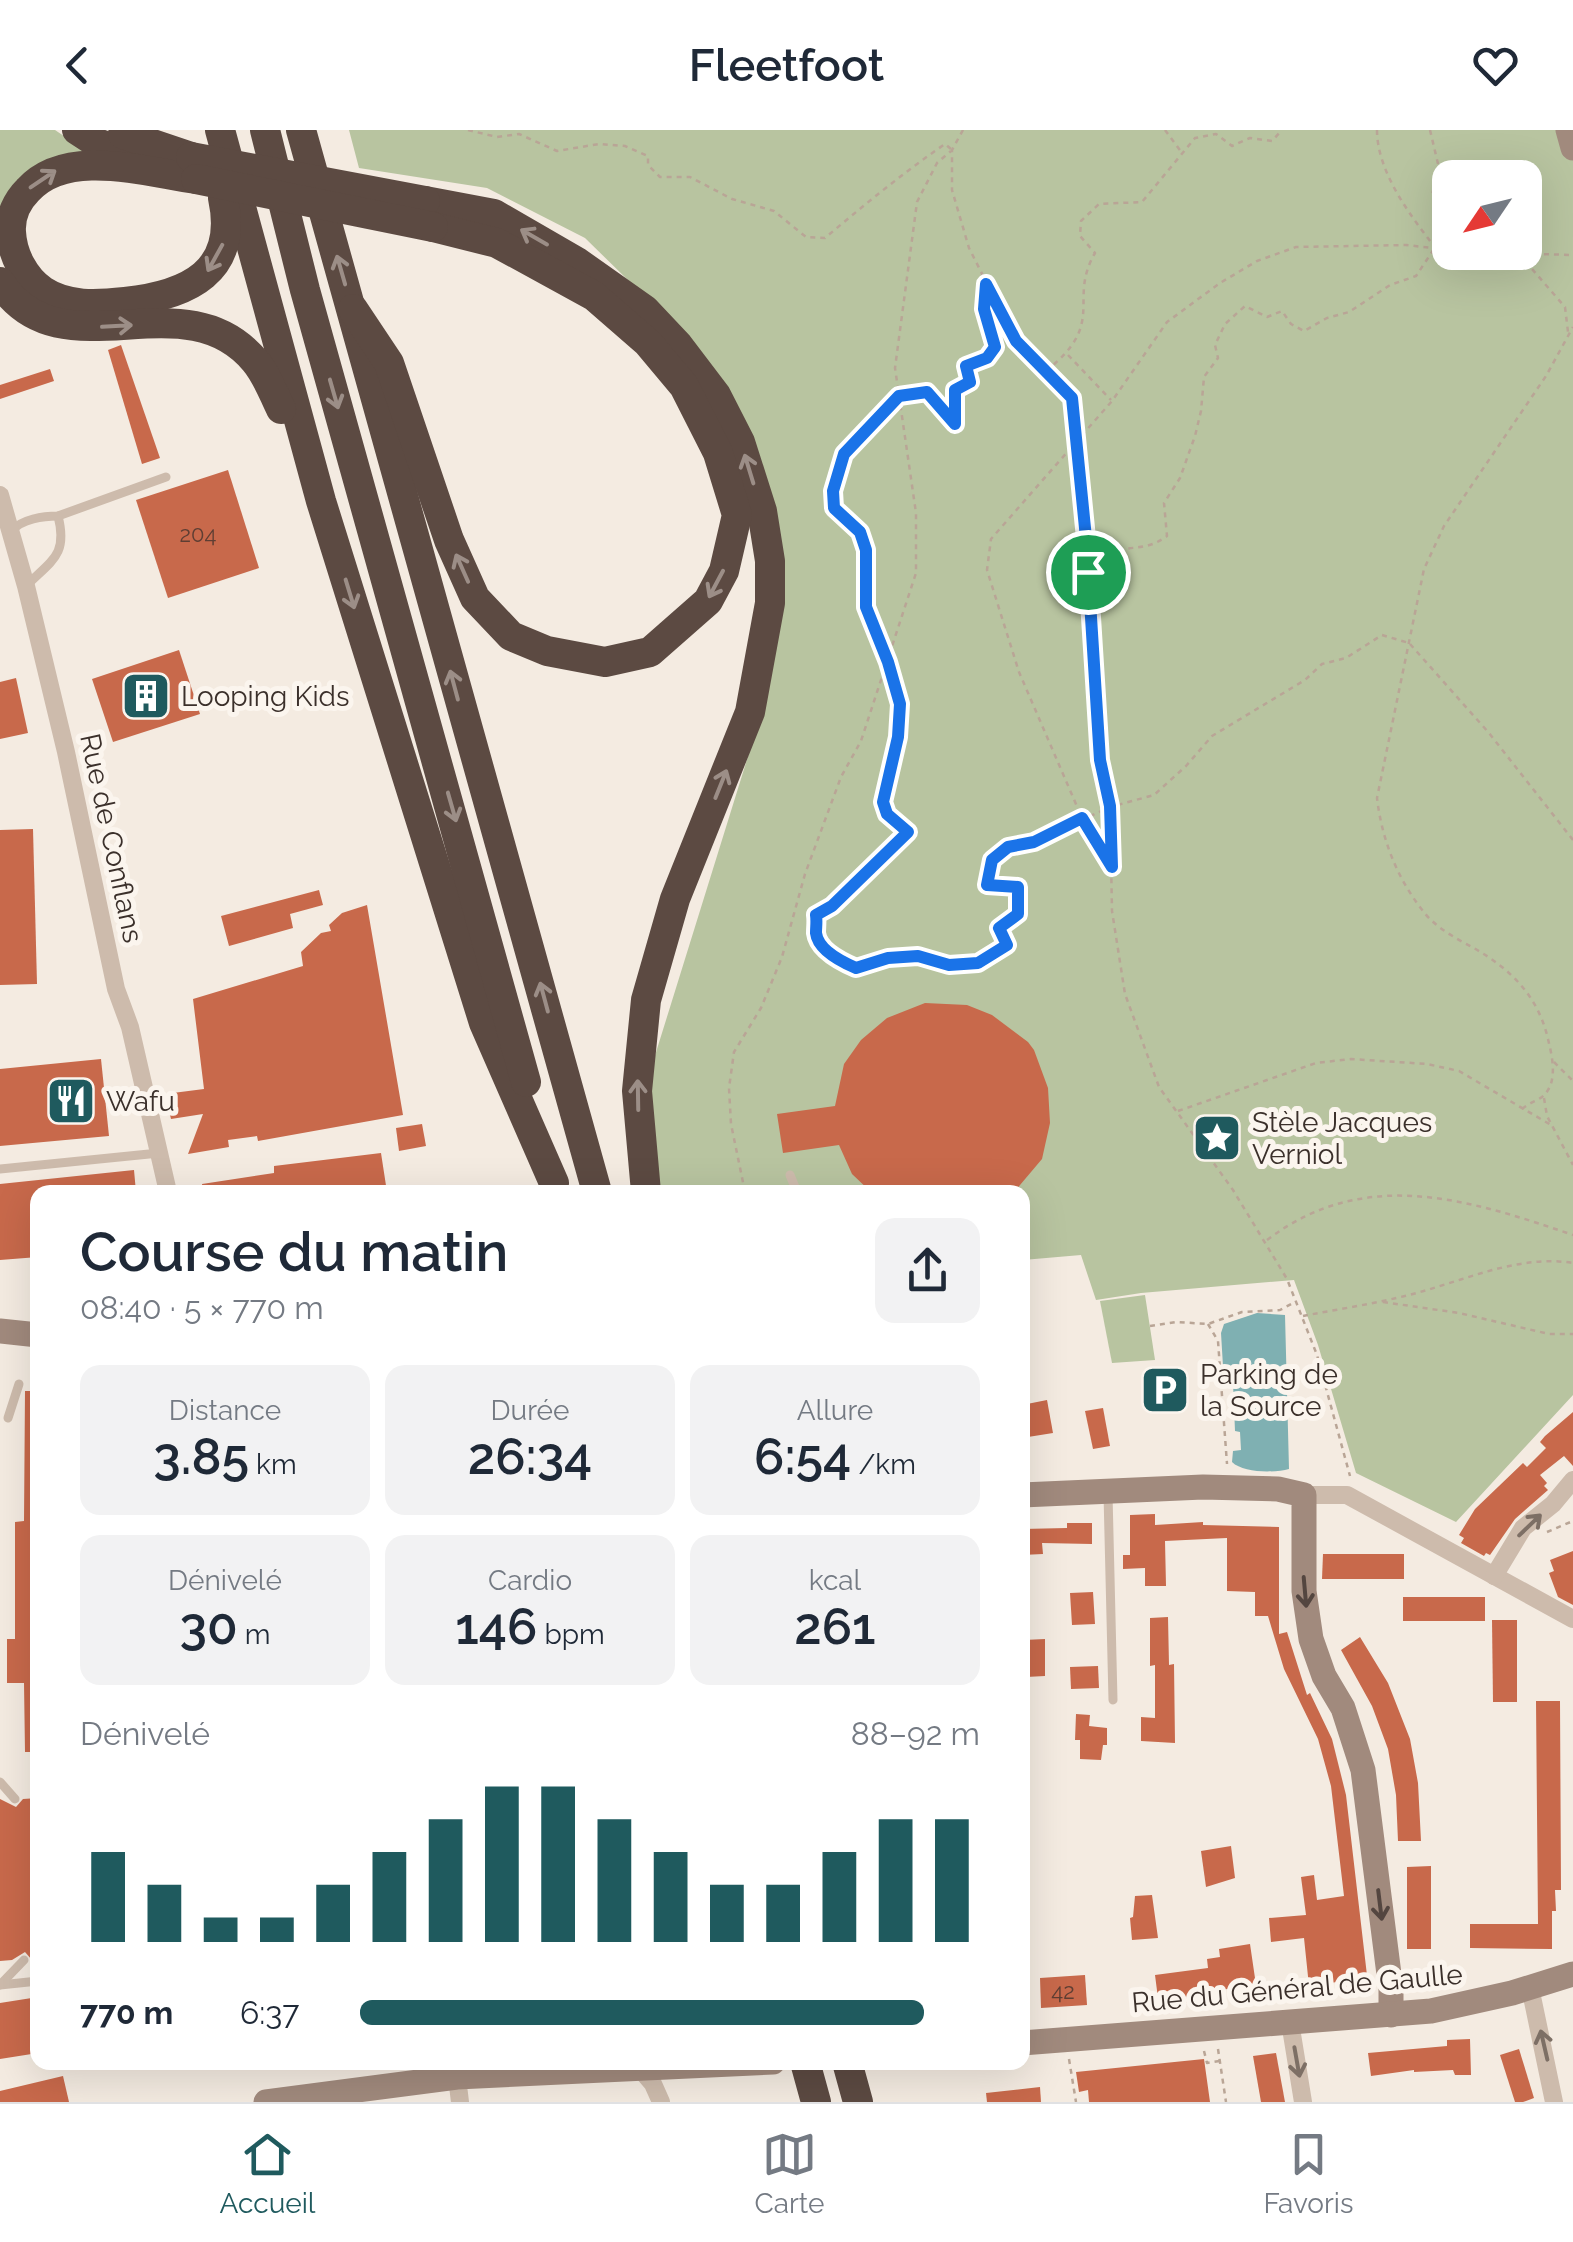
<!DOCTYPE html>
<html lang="fr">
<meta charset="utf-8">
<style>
:root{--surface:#fff;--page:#f2f2f3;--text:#1f2937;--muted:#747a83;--line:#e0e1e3;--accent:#1f5a5e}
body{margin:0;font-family:Raleway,sans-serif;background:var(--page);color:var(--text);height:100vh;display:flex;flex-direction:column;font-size:38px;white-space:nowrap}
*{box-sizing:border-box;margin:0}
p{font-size:32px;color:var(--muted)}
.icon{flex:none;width:55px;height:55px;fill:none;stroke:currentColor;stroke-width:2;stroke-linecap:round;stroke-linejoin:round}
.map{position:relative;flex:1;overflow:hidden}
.drawer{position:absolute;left:30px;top:1055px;width:1000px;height:885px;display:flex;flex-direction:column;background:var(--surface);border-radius:20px;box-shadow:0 10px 40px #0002}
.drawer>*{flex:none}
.needle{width:65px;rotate:235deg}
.buttons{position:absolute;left:1432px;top:30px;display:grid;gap:20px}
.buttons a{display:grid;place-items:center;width:110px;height:110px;border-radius:20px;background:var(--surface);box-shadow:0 10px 40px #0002;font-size:50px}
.pin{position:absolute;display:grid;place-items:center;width:85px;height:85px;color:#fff;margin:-42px;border:5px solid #fff;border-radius:50%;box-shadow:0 2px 10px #0007}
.round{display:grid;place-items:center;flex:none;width:105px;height:105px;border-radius:20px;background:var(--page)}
.overview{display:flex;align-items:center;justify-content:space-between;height:170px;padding:0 50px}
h1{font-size:55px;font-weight:600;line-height:75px}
.figures{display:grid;grid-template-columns:repeat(3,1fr);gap:15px;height:170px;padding:10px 50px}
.figures div{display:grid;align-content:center;border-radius:20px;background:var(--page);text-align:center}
.figures b{font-size:50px;font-weight:600}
.figures small{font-size:28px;font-weight:400}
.figures p{font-size:28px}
.chart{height:280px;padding:20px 50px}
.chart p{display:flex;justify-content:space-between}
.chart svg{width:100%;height:180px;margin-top:10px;stroke:var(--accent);stroke-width:6}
ul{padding:0 50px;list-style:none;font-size:32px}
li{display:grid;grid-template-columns:160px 120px 1fr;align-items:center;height:75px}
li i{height:25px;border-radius:12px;background:var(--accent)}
header{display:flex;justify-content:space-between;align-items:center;height:130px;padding:0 50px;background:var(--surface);font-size:45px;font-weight:600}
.tabs{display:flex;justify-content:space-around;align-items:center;height:140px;border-top:2px solid var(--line);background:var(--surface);font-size:28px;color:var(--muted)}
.tabs a{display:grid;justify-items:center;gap:5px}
.tabs .on{color:var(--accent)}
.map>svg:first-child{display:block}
.green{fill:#b8c4a0;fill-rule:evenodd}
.water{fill:#7fb0b2}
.building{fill:#c8694b}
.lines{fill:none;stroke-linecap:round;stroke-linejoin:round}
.path{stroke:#b9a596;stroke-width:2.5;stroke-dasharray:5 5;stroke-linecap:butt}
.lane{stroke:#cdbbac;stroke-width:9}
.street{stroke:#cdbbac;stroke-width:18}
.secondary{stroke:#a18a7d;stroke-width:25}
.highway{stroke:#5c4a42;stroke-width:30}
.highway-bridge{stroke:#5c4a42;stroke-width:30}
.oneway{stroke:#9c8e87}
.oneway2{stroke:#7d6f65}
.oneway3{stroke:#544640}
.route-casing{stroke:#fff;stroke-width:20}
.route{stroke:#1a73e8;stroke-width:12}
.labels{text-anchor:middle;stroke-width:10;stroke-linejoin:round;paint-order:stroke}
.number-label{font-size:22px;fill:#5e3e33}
.poi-label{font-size:28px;fill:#3b302b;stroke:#fbf5ee;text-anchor:start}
.street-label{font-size:28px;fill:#3b302b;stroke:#fbf5ee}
</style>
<header><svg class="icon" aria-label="back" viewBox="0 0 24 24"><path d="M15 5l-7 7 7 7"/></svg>Fleetfoot<svg class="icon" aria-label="heart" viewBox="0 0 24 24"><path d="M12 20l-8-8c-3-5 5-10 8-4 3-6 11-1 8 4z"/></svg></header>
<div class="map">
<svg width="1573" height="1972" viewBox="0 0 1573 1972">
<rect width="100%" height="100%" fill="#f4ebe1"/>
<g class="green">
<polygon points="0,0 55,0 89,23 0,87"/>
<path d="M349,0H1573V1265L1456,1392L1356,1343L1318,1215L1294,1150L1141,1163L1096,1170L1081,1125L1023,1130L1022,1062H660L648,948L754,607L784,430L682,203L585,108L487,58L359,38ZM1450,48H1525V122H1450Z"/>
<polygon points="1145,1165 1155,1230 1112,1233 1100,1171"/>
</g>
<path class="water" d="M1257,1183L1285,1185L1289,1339C1274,1343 1243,1343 1232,1332L1233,1321L1241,1320L1240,1302L1235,1301L1233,1253H1224L1221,1203L1224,1194Z"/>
<g class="building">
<polygon points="121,215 160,328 142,334 108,220"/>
<polygon points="50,239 54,251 0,269 0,255"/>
<polygon points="228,340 259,438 168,468 136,370"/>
<polygon points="179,520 200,584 113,612 92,549"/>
<polygon points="16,548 28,603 0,609 0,552"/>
<polygon points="33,699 37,854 0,855 0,700"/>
<polygon points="319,760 323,775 290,784 293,798 229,816 221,786"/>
<polygon points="367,775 403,985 258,1011 257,1006 228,1010 229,1017 188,1024 203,984 171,989 165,964 204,959 193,869 303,836 301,822 321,803 331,801 329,795 342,783"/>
<polygon points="925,873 967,875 992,885 1028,912 1034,920 1048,958 1050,993 1042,1029 1014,1062 871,1062 852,1044 839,1015 783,1023 777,984 835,976 844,934 861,910 887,888"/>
<polygon points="101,929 109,1006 0,1016 0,939"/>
<polygon points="422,994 426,1016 399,1021 396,998"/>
<polygon points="381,1023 387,1062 203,1062 202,1054 274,1043 274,1036"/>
<polygon points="134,1040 136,1062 38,1062 38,1127 0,1130 0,1054"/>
<polygon points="25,1261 38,1261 38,1622 25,1622 24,1553 7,1553 7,1509 15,1509 15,1392 24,1391"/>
<polygon points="1047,1270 1053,1303 1028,1307 1022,1275"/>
<polygon points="1103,1278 1110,1316 1093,1319 1085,1281"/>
<polygon points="1573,1282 1573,1336 1564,1326 1540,1345 1547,1353 1544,1356 1548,1360 1515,1389 1490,1425 1486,1423 1484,1426 1461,1413 1464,1408 1459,1405 1475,1379 1523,1333 1527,1337 1546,1318 1540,1312 1545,1306"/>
<polygon points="1155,1384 1155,1395 1203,1392 1203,1395 1279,1397 1279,1504 1287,1502 1307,1565 1310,1563 1332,1609 1346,1665 1368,1854 1344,1857 1344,1851 1309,1856 1304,1808 1271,1812 1269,1788 1306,1785 1301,1747 1314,1745 1317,1770 1344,1766 1331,1656 1318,1609 1284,1539 1268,1486 1255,1486 1255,1462 1227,1461 1227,1408 1165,1411 1166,1456 1145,1456 1145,1438 1123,1439 1123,1425 1130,1425 1130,1385"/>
<polygon points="1067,1393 1092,1393 1092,1414 1042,1413 1043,1424 1022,1425 1022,1399 1067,1398"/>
<polygon points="1573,1421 1573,1475 1558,1467 1549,1443 1554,1441 1550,1430"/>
<polygon points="1323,1424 1404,1424 1404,1449 1322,1449"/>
<polygon points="1093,1462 1095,1494 1072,1495 1070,1463"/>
<rect x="1403" y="1467" width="82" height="24"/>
<polygon points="1168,1487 1169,1535 1174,1534 1175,1613 1141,1611 1141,1587 1155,1588 1155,1535 1150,1536 1150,1488"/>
<polygon points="1492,1490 1517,1490 1517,1572 1493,1572"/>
<polygon points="1360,1507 1388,1553 1410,1609 1418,1653 1421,1711 1398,1711 1396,1665 1388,1619 1372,1576 1341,1520"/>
<polygon points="1045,1509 1045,1546 1026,1547 1024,1510"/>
<polygon points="1098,1536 1099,1558 1071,1559 1070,1537"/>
<polygon points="1536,1571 1560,1571 1561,1760 1555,1760 1556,1781 1552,1781 1552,1819 1470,1818 1470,1794 1538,1794"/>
<polygon points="1076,1584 1090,1585 1089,1596 1107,1598 1107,1615 1103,1615 1101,1630 1080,1629 1080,1610 1075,1610"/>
<polygon points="38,1668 38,1830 32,1830 25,1822 12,1830 0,1831 0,1669 16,1677 23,1669"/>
<polygon points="1231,1716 1235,1748 1206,1757 1201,1721"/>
<polygon points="1431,1736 1431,1819 1407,1819 1407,1737"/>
<polygon points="1152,1765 1158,1808 1132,1810 1130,1788 1133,1787 1135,1766"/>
<polygon points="1250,1814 1256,1855 1192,1864 1193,1872 1159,1876 1155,1845 1208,1838 1207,1829 1220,1827 1219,1819"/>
<polygon points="1085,1845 1087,1875 1041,1878 1040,1848"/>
<polygon points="38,1867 38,1923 0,1929 0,1873"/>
<polygon points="1470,1909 1471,1945 1455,1945 1453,1940 1414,1942 1414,1940 1371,1946 1368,1923 1447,1916 1447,1910"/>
<polygon points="1519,1919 1534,1968 1523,1972 1515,1972 1500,1925"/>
<polygon points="1276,1923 1285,1972 1261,1972 1253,1926"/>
<polygon points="1204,1929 1210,1972 1089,1972 1088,1960 1079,1962 1076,1942"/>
<polygon points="63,1946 69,1972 0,1972 0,1961"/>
<polygon points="1040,1957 1041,1972 987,1972 986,1963"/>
</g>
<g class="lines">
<g class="path">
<path d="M468,0L497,7L519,4L557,21L599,14L625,16L648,26V35L660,47H690L732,69L774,81L806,107L825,108C864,75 903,43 945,14L951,19"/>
<polyline points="963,0 952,20 952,60 969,118 1016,211 1073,269 1086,407 1101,630 1110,677 1112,781 1125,864 1159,957 1233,1060 1287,1149 1317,1225 1350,1346"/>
<polyline points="1165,0 1182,23"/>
<path d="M1377,0C1377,41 1409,84 1434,116"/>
<polyline points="1430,0 1439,38 1432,65 1450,103"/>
<polyline points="1464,122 1573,125"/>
<polyline points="1519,124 1565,177 1568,202"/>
<polyline points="986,154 984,179 995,217 987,228 967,236 970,252 955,260 955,294 927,262 899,266 844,324 833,361 834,379 860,402 866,420 866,477 888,532 900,575 898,607 883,672 887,683 908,702 832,776 815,785 816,806 839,830 855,838 889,827 918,826 949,835 978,833 1007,815 999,798 1018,784 1018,757 987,755 992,731 1007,717 1034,712 1110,677 1154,665 1186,636 1212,606 1305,550 1322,534 1346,528 1382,505 1409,513"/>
<polyline points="1068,225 1111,270"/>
<path d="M1046,241C1108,192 1067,171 1095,123L1080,106L1081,91L1099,74L1142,72L1195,8L1216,4L1232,16L1250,8L1272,11L1282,0"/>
<path d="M1091,442L1106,438L1108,425C1131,413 1144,423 1167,406L1164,373L1180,348L1195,306L1201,281L1204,247L1218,228L1215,215L1225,194L1245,176L1267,187L1282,181L1291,194L1304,201L1327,188L1349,182L1390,155L1416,146L1434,119"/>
<polyline points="1410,514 1489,603 1573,710"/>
<polyline points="1111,735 1082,688 1019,542 987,440 991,409 1112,271 1167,192 1220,153 1257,131 1296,117 1406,115 1450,120"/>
<polyline points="1554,932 1573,951"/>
<polyline points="1544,968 1547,986 1573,1035"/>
<path d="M1522,979C1529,973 1536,971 1542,967C1559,953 1552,926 1548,909C1538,866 1511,839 1472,817C1455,808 1435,797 1423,781C1397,748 1382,710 1377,668L1424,439L1444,396L1546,246L1573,197"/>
<polyline points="1178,981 1316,933 1351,929 1427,934 1459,941 1551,995"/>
<polyline points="745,1062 731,994 729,958 734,922 761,878 782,827 805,744 841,647 861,611 916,443 916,383 895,238 917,72 937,33 951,21"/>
<path d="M1267,1110C1364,1036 1468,1069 1573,1105"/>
<polyline points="1383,1172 1459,1183 1549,1204 1573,1204"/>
<path d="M1303,1186C1344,1178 1387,1172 1427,1160C1475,1146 1523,1125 1573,1133"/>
<polyline points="1208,1194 1218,1211 1227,1334"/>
<polyline points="1150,1196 1176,1192 1208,1194 1242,1182 1280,1180 1295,1172"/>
<polyline points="1547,1402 1573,1391"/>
<polyline points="1218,1919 1226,1972"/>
<polyline points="1204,1921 1207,1933 1220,1931"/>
<polyline points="1069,1929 1076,1972"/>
</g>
<g class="lane">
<path d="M12,401C21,389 44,386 58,386L166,347"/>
<path d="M26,456C52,430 68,425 58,386"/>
<polyline points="0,1039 159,1023"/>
<polyline points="790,1045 797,1062"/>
<polyline points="8,1288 19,1254"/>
<polyline points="1108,1364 1113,1570"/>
<polyline points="0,1652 15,1669"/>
<polyline points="0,1855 38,1851"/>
<polyline points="0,1855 24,1830"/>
</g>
<g class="street">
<polyline points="0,365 26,456 66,622 116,859 130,897 168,1062"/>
<polyline points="1304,1365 1347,1365 1573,1489"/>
<polyline points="1494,1446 1523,1398 1553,1374 1573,1350"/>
<polyline points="1530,1857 1554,1972"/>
<polyline points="1290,1892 1303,1972"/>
<polyline points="635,1933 653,1954 661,1972"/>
<polyline points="457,1947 460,1972"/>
</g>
<g class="secondary">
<polyline points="1568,0 1573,18"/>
<polyline points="0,1201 38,1205"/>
<polyline points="1022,1365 1203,1357 1278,1359 1304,1365 1304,1461 1311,1509 1324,1546 1343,1578 1363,1640 1391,1860 1391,1885"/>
<polyline points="1022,1913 1431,1881 1512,1863 1573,1844"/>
<polyline points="266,1972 457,1947 773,1932"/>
</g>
<g class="highway">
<polyline points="77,0 97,13 142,29"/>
<polyline points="220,0 321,371 484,893 554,1053"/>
<polyline points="265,0 305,160 526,952"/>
<polyline points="301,0 597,1062"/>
<polyline points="123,4 191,27"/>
<path d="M196,49C145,42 67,17 28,60C17,71 10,86 11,102C12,124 24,148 43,161C67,177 97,175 125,172C188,165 239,142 223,68"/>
<polyline points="425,71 494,84 577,132 645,180 678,215 716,265 740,312 762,381 770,431 770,473 750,582 675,769 646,870 637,961 646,1062"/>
<path d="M0,152C61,247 183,145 255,231C267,245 273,263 281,279"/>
<polyline points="353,179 389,233 449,410 475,468 511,506 547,521 605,532 650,522 708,471 724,441 737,385 718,323 684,256 648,213 594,166 497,113 433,97"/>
<polyline points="805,1932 816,1972"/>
<polyline points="847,1932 858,1972"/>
</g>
<g class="highway-bridge">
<polyline points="191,27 425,71"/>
<polyline points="196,49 433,97"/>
</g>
</g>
<defs><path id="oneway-shaft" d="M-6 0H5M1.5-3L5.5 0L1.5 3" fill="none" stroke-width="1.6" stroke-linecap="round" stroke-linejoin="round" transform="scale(2.5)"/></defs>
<g class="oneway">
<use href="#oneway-shaft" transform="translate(43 49) rotate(-34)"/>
<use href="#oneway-shaft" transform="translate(534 107) rotate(-150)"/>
<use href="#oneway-shaft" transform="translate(215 128) rotate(119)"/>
<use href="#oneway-shaft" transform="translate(341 140) rotate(-106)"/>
<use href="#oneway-shaft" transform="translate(117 196) rotate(-3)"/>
<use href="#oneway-shaft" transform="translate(334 264) rotate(74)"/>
<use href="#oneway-shaft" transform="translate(749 339) rotate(-107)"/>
<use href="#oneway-shaft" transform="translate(462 438) rotate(-114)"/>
<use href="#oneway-shaft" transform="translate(716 454) rotate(118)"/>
<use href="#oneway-shaft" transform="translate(350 464) rotate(73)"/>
<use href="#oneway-shaft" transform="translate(454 555) rotate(-105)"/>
<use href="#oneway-shaft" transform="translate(721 654) rotate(-68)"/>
<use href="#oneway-shaft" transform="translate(452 677) rotate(74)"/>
<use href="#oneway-shaft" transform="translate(544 867) rotate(-105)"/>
<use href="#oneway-shaft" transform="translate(638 965) rotate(-91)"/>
</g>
<g class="oneway2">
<use href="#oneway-shaft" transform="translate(1530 1395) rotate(-44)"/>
<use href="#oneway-shaft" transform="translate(1544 1915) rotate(-103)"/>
<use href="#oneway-shaft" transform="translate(1297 1932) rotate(80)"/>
</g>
<g class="oneway3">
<use href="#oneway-shaft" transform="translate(1305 1462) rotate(85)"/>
<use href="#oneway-shaft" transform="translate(1380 1775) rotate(83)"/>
</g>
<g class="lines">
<g class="route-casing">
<path id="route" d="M986,154L1016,211L1072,268L1086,408L1100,630L1110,676L1112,737L1082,688L1034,712L1008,717L992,730L987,755L1018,757V784L999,798L1007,815L978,833L949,835L918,826L888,828L856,838C842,832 818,820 816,803C816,797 817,791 816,785L832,776L908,702L887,684L883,672L898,607L900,574L888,532L866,477V420L860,402L834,378L833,361L844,324L899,266L927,262L955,294V260L970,252L966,236L987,228L995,217L984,179Z"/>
</g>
<use href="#route" class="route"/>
</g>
<defs>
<g id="building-square" transform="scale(2.5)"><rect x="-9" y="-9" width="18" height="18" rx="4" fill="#1f5a5e" stroke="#fbf5ee"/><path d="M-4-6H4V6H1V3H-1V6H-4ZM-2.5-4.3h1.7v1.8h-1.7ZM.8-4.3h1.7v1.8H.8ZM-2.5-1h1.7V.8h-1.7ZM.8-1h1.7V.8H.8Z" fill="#fff"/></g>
<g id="restaurant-square" transform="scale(2.5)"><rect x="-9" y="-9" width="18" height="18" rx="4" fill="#1f5a5e" stroke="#fbf5ee"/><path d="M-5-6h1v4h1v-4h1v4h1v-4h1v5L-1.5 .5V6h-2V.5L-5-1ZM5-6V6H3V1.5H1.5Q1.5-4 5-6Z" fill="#fff"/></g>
<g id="sight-square" transform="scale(2.5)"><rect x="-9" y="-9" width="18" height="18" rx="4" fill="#1f5a5e" stroke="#fbf5ee"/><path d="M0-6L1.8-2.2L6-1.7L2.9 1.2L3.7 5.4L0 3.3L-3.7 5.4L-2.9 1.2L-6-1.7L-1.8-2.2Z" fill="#fff"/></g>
<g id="parking-square" transform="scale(2.5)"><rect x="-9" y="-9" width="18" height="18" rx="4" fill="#1f5a5e" stroke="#fbf5ee"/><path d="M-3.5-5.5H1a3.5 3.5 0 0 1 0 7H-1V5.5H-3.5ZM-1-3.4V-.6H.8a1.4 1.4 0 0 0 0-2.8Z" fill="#fff"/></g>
</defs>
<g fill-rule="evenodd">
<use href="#building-square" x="146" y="566"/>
<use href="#restaurant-square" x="71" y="971"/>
<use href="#sight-square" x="1217" y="1008"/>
<use href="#parking-square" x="1165" y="1260"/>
</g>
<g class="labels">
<g class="number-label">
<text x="198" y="412">204</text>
<text x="1063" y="1869">42</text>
</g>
<g class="poi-label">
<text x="181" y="576">Looping Kids</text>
<text x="106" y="981">Wafu</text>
<text x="1252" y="1002">Stèle Jacques<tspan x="1252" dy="32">Verniol</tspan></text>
<text x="1200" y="1254">Parking de<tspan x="1200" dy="32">la Source</tspan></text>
</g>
<g class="street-label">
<text transform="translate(112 708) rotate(78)" y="10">Rue de Conflans</text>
<text transform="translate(1297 1858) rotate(-5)" y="10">Rue du Général de Gaulle</text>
</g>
</g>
</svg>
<div class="buttons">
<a><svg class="needle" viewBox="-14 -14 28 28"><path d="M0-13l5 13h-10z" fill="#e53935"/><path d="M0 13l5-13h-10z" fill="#747a83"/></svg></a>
</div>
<div class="pin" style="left:1088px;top:442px;background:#1e9e55"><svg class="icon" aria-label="arrive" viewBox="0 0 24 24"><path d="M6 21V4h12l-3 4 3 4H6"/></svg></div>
<section class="drawer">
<div class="overview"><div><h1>Course du matin</h1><p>08:40 · 5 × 770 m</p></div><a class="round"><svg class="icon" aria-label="share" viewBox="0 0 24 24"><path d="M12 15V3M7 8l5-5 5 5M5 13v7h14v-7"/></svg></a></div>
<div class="figures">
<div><p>Distance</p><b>3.85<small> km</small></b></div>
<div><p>Durée</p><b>26:34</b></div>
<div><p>Allure</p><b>6:54<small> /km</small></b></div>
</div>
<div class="figures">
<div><p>Dénivelé</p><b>30<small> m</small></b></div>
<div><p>Cardio</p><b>146<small> bpm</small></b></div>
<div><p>kcal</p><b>261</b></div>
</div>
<div class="chart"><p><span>Dénivelé</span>88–92 m</p>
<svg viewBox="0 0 160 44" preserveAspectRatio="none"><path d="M5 44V22M15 44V30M25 44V38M35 44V38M45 44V30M55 44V22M65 44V14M75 44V6M85 44V6M95 44V14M105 44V22M115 44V30M125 44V30M135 44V22M145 44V14M155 44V14"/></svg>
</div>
<ul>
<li><b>770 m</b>6:37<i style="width:91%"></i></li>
</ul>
</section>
</div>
<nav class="tabs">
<a class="on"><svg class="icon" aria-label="home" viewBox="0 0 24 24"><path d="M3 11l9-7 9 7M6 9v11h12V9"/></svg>Accueil</a>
<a><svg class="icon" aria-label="map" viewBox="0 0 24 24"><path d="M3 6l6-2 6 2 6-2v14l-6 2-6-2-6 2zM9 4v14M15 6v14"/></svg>Carte</a>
<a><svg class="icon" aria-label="saved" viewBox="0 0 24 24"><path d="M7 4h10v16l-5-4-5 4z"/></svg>Favoris</a>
</nav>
